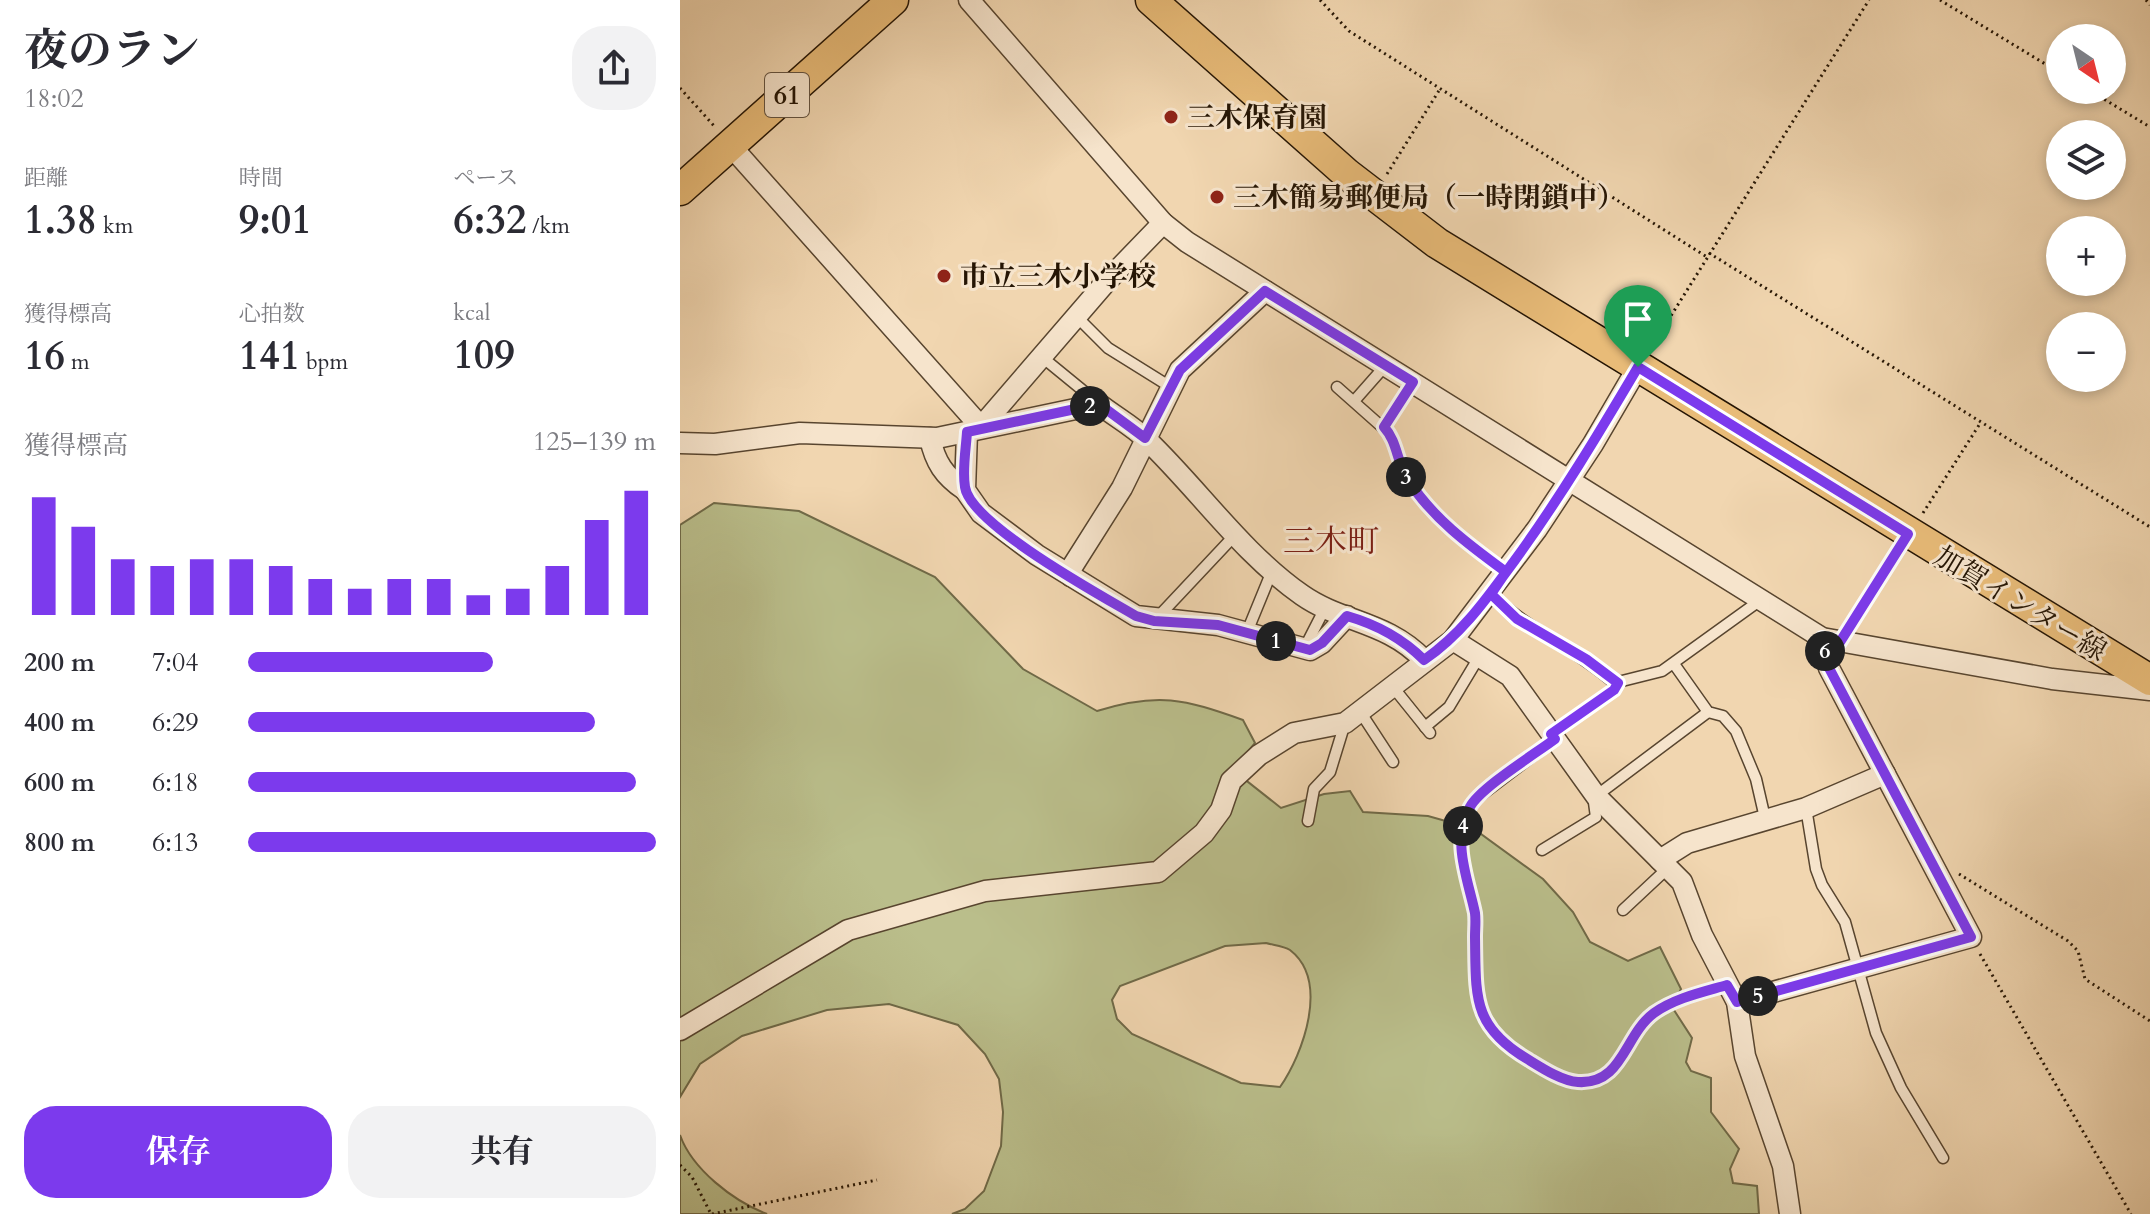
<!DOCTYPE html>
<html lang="ja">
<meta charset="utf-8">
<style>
:root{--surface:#fff;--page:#f2f2f3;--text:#2b2b33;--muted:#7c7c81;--accent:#7c3aed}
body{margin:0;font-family:Cardo,"Noto Serif JP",serif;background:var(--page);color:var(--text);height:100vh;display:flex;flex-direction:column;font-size:30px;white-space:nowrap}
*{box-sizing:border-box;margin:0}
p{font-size:26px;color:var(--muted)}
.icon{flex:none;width:44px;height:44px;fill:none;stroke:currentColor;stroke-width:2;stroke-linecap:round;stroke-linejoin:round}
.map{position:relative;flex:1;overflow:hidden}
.side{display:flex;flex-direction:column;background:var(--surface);width:680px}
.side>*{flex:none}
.needle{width:52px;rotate:145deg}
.tools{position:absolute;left:1366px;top:24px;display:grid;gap:16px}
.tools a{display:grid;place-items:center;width:80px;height:80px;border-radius:50%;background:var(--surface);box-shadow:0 4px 12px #0003;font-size:40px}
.pin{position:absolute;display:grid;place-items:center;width:68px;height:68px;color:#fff;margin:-82px -34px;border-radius:50% 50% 50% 0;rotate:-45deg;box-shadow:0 0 8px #0007}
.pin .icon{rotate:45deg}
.km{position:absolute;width:40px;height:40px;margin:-20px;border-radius:50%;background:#222;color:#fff;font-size:22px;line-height:40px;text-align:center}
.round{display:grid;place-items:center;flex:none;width:84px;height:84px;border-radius:32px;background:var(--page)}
.summary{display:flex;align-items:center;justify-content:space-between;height:136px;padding:0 24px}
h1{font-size:44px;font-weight:700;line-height:60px}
.figures{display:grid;grid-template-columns:repeat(3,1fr);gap:12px;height:136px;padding:8px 24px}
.figures div{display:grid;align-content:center}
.figures b{font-size:40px;font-weight:700}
.figures small{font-size:22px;font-weight:400}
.figures p{font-size:22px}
.chart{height:224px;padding:16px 24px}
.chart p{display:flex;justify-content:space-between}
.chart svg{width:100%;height:144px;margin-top:8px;stroke:var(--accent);stroke-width:6}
.button{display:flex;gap:16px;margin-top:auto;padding:16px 24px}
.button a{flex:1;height:92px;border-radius:32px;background:var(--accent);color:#fff;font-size:32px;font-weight:700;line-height:92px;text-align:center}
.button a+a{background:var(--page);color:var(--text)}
ul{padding:0 24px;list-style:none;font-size:26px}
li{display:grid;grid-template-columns:128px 96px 1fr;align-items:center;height:60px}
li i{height:20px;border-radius:10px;background:var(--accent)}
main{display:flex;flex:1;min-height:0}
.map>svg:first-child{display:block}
.green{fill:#babe8b;stroke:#706a48;stroke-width:2;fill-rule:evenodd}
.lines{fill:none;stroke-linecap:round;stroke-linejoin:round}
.service-casing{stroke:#58452f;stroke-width:13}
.minor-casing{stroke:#58452f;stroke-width:23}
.primary-casing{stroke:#251504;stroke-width:33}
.path{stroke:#251504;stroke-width:3;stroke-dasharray:2 4;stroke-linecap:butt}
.service{stroke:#f6e4cc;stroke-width:10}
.minor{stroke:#f6e4cc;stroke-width:20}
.primary{stroke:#e8bb78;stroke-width:30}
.route-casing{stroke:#fff;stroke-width:16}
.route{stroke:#7c3aed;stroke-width:10}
.poi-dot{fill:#8f2418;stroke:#f6e4cc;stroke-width:3}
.labels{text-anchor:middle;stroke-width:6;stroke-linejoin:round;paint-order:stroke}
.shield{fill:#f6e4cc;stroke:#645340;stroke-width:2}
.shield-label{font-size:26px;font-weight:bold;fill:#251504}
.poi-label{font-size:28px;font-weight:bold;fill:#251504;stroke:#f6e4cc;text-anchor:start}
.street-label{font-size:28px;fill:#251504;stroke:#f6e4cc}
.quarter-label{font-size:32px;fill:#7a1f14;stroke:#f6e4cc}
</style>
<main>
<section class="side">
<div class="summary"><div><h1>夜のラン</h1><p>18:02</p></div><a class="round"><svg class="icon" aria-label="share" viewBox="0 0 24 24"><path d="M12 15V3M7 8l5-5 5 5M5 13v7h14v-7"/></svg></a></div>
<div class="figures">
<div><p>距離</p><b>1.38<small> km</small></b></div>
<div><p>時間</p><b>9:01</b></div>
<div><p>ペース</p><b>6:32<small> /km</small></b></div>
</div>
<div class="figures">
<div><p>獲得標高</p><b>16<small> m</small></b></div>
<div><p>心拍数</p><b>141<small> bpm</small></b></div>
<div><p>kcal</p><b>109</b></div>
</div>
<div class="chart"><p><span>獲得標高</span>125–139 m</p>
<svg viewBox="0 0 160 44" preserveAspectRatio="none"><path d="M5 44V8M15 44V17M25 44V27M35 44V29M45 44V27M55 44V27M65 44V29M75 44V33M85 44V36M95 44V33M105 44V33M115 44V38M125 44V36M135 44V29M145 44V15M155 44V6"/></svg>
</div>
<ul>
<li><b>200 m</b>7:04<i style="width:60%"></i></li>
<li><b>400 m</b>6:29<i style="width:85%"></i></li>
<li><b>600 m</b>6:18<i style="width:95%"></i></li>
<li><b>800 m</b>6:13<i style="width:100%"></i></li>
</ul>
<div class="button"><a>保存</a><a>共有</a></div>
</section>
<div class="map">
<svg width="1470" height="1214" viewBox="0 0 1470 1214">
<rect width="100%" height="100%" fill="#f1d6b0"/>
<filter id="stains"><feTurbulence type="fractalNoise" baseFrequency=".0025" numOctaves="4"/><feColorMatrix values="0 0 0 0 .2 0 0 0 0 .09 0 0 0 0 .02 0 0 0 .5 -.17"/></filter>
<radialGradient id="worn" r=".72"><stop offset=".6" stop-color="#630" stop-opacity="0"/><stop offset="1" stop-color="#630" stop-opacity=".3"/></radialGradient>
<g class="green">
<path d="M34,503L119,511L255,577L343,669L417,711C478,692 504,699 563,720L575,743L553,770L601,808L644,794L670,791L683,812L748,816L794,829L863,879L893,912L910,942L948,961L980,947L1001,989L992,1007L1012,1038L1006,1062L1011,1071L1031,1078V1112L1059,1149L1050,1169L1053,1183L1077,1186L1079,1214H272L285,1209L304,1191L321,1146L323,1112L319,1079L305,1054L278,1025L209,1004L147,1010L62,1036L20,1064L0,1097V525ZM586,943C593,945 604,946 610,950C650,981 623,1054 600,1087L561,1083L452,1034L437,1019L432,1000L440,986L545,946Z"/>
<path d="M0,1135C12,1169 53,1201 87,1214H0Z"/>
</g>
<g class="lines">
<g class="service-casing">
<g id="service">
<polyline points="397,317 428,348 489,386"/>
<polyline points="362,357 417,402"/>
<polyline points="657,387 710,434 724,474 741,498 778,536 826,572"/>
<polyline points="675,400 705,366"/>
<polyline points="704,427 733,382"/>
<path d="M811,594C848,630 896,649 934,683L982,671L1082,599"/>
<polyline points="477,618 555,535"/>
<polyline points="567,632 592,571"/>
<polyline points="1160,642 1227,536"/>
<polyline points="624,649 645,608"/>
<polyline points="994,664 1028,712 1043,716 1056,731 1076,779 1085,818"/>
<polyline points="713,687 750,733"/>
<polyline points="681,713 713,762"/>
<polyline points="745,727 769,707 799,657"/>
<polyline points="871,734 934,690 938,683"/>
<polyline points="916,796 1028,712"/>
<polyline points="796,799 875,739"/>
<polyline points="1126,808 1136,869 1142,885 1165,922 1196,1033 1221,1088 1263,1158"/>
<polyline points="628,821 634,789 650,772 665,723"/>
<polyline points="862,850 916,817 913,795"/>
<polyline points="943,910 989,867"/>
</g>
</g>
<g class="minor-casing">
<g id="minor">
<polyline points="289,0 483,223 507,242 1142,638 1372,679 1470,690"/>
<polyline points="50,145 301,427"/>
<polyline points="301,427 426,282 483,223"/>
<polyline points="287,432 285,490 301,513 357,555 456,616 538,625 630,650 642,643 667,616"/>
<path d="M250,438C255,462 264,476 285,490"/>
<path d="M0,443L35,444L120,433L257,438L419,404C434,416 453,426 467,440C519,490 562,553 622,595C662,623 707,621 744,660"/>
<polyline points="391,576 392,567 442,488 500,370 585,291"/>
<polyline points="773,640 830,676 916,796 1002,882 1022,935 1057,1002 1065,1056 1103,1166 1110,1214"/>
<polyline points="980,860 1007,843 1126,808 1205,774"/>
<polyline points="1057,1002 1291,937 1149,668 1142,638"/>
<polyline points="0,1030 168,930 305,891 478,872 524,833 541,810 551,781 579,755 614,733 665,723 773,640 857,529 913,444 958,367"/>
</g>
</g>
<g class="primary-casing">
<g id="primary">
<polyline points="471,0 667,174 757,243 1470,680"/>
<polyline points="0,190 213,0"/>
</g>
</g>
<g class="path">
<polyline points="640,0 669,31 1027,257"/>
<polyline points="1260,0 1380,73"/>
<polyline points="1466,0 1470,5"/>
<polyline points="0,88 35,127"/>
<polyline points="1409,90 1470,127"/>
<polyline points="707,174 760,89"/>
<polyline points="1029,253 1470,527"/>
<polyline points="972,346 1189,0"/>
<polyline points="1243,513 1301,422"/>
<path d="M787,812C774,850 788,877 795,913C797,923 795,934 795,944C798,1012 797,1040 867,1070C884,1077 900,1086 919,1080C941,1074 949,1039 963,1023C980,1005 1005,998 1028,991"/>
<polyline points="1279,874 1388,941 1398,951 1405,979 1470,1021"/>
<polyline points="1300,954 1451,1214"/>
<polyline points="0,1165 12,1177 31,1214"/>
<polyline points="32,1214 197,1180"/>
</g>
<use href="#service" class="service"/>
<use href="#minor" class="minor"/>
<use href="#primary" class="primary"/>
</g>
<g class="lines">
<g class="route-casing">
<path id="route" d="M958,367C919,433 880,498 835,560C807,598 783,633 744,660C723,639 695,624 667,616L642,643L630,650L538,625L474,621L456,616C422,596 290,524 285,487C282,470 286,449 287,432L419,404L465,438L500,370L585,291L733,382L704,427C717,441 717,462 727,478C751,517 789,545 826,572L811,594L837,619L906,659L938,683L934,690L871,734L875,739C855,754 800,788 790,807C771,841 788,879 795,913C796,921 795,929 795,937C796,997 792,1027 849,1060C862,1068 882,1081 898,1082C943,1085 944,1035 974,1013C995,998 1023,992 1047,985L1057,1002L1291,937L1149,668L1142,638L1160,642L1228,534L958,367"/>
</g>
<use href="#route" class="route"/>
</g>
<g class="poi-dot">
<circle cx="491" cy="117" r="8"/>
<circle cx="537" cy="197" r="8"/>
<circle cx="264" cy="276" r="8"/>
</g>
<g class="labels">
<rect class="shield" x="85" y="73" width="44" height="44" rx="6"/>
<g class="shield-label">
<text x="107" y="104">61</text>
</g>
<g class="poi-label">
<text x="507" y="127">三木保育園</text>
<text x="553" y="207">三木簡易郵便局（一時閉鎖中）</text>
<text x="280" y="286">市立三木小学校</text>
</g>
<g class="street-label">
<text transform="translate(1341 603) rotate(31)" y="10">加賀インター線</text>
</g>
<g class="quarter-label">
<text x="651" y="552">三木町</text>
</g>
</g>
<rect width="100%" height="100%" filter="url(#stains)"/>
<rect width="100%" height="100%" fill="url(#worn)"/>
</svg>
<div class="tools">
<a><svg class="needle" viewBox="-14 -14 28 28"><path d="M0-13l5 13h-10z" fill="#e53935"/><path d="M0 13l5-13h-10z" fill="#7c7c81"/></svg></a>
<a><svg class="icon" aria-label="layers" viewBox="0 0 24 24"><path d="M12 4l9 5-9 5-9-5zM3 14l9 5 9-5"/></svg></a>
<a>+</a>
<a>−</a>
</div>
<div class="pin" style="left:958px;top:367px;background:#1e9e55"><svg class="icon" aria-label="arrive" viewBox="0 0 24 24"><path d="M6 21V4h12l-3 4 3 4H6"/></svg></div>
<b class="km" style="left:596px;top:641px">1</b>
<b class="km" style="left:410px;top:406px">2</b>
<b class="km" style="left:726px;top:477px">3</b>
<b class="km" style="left:783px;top:826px">4</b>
<b class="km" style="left:1078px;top:996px">5</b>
<b class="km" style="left:1145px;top:651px">6</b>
</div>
</main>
